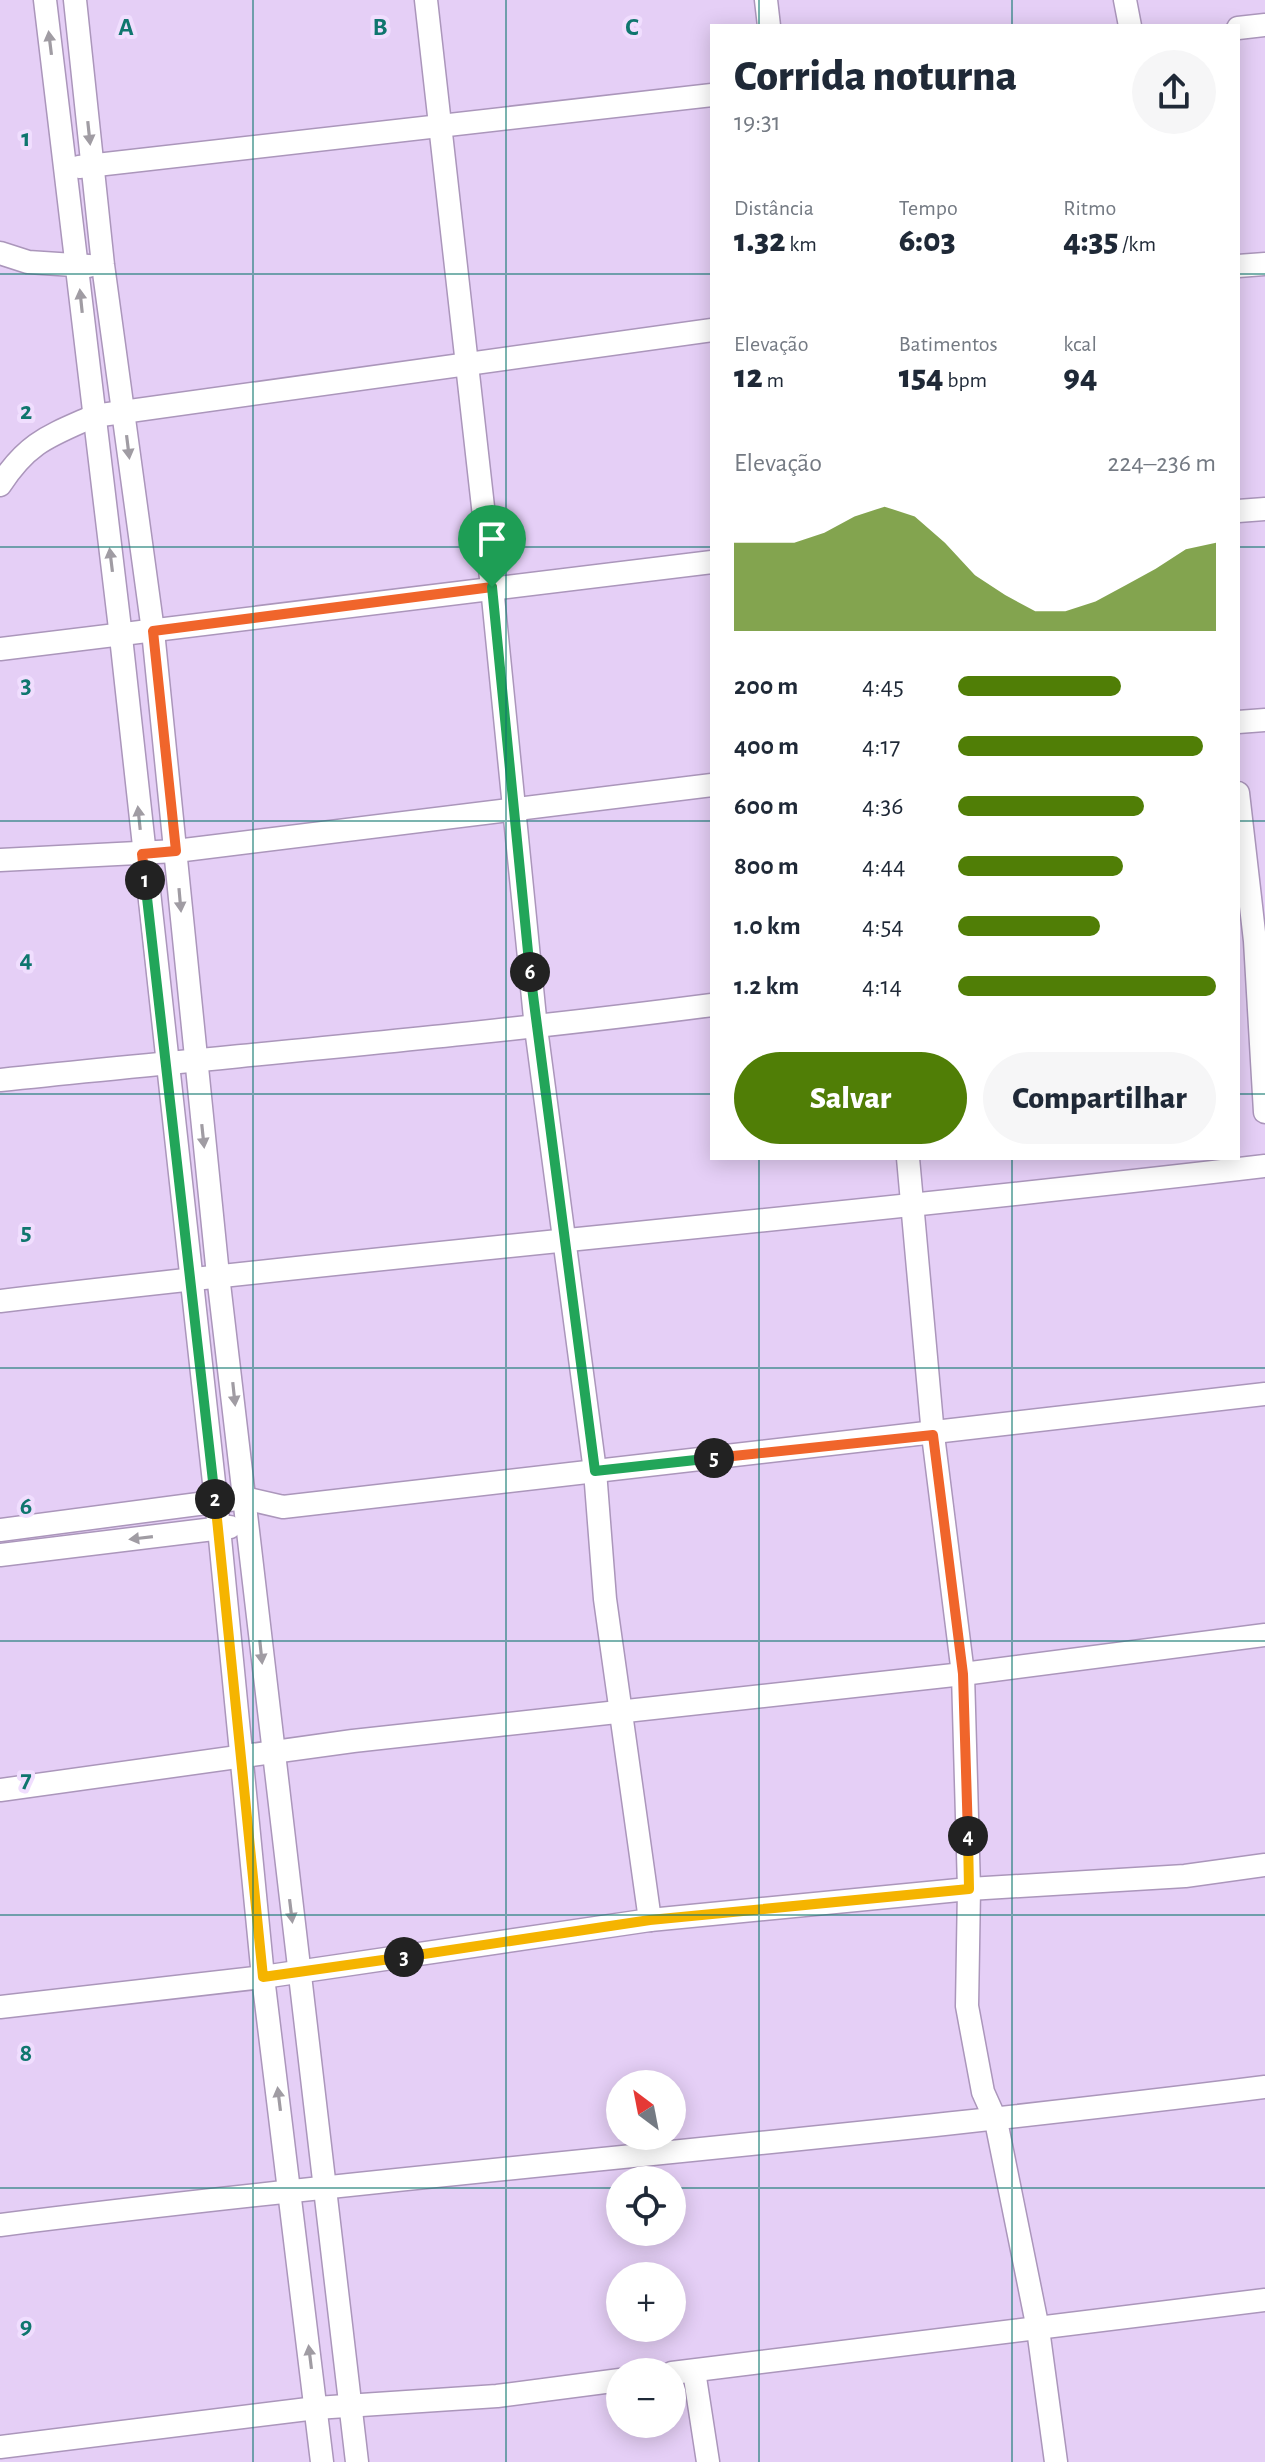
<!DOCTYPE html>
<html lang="pt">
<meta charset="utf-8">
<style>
:root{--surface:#fff;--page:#f6f6f7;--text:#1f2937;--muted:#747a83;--accent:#507e06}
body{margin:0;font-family:"Alegreya Sans",sans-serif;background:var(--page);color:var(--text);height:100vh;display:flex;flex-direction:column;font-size:30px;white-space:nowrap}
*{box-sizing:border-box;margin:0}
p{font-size:26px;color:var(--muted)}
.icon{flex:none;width:44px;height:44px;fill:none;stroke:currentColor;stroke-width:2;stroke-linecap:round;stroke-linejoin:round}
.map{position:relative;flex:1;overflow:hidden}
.side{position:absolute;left:710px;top:24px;width:530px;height:1136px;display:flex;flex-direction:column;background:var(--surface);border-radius:0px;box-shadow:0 4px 20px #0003}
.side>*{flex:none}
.needle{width:52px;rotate:328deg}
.buttons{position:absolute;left:606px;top:2070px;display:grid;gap:16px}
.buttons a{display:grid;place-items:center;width:80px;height:80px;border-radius:50%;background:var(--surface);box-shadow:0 4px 20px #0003;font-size:40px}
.pin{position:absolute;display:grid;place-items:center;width:68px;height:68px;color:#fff;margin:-82px -34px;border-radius:50% 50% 50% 0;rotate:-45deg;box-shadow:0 0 8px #0007}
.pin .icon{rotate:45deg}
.km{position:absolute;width:40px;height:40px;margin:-20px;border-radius:50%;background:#222;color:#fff;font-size:22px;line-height:40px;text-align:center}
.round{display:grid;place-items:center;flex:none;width:84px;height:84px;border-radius:42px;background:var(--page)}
.overview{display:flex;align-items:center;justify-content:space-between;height:136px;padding:0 24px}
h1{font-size:44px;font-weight:800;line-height:60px}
.stats{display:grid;grid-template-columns:repeat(3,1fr);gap:12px;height:136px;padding:8px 24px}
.stats div{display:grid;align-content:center}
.stats b{font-size:34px;font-weight:800}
.stats small{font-size:22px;font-weight:400}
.stats p{font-size:22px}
.chart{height:224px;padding:16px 24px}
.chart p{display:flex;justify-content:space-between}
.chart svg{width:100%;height:144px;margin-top:8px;fill:var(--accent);opacity:.7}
.cta{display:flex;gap:16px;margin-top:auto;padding:16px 24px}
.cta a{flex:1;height:92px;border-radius:48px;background:var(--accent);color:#fff;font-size:32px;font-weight:800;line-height:92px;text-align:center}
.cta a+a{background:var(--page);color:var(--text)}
ul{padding:0 24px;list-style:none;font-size:26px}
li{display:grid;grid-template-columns:128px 96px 1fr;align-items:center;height:60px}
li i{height:20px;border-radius:10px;background:var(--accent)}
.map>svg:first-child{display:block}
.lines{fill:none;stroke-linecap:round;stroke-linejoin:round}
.street-casing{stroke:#ab96bb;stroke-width:25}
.street{stroke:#fff;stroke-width:22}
.oneway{fill:#a09ca3}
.split-1-casing{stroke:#fff;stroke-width:16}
.split-2-casing{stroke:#fff;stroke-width:16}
.split-3-casing{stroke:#fff;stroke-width:16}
.split-4-casing{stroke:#fff;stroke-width:16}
.split-5-casing{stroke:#fff;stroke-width:16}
.split-6-casing{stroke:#fff;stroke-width:16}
.split-7-casing{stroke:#fff;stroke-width:16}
.split-1{stroke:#f0652b;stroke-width:10}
.split-2{stroke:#22a559;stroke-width:10}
.split-3{stroke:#f5b400;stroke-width:10}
.split-4{stroke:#f5b400;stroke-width:10}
.split-5{stroke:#f0652b;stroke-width:10}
.split-6{stroke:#22a559;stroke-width:10}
.split-7{stroke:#22a559;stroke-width:10}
.grid{fill:none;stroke:#0f766e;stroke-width:2;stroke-opacity:0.55}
.grid-label{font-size:26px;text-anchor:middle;font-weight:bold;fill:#0f766e;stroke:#f0defe;stroke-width:8;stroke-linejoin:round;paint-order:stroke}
</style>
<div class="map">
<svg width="1265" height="2462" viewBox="0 0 1265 2462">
<rect width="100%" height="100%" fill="#e5cff6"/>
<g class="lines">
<g class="street-casing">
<g id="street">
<polyline points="45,0 121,637 219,1528 263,1977 322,2462"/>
<polyline points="75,0 103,265 153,631 218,1275 357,2462"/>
<polyline points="426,0 492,587 536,1028 595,1471 605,1599 650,1920"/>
<polyline points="766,0 769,26"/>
<polyline points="1125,0 1130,26"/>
<polyline points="1238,28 1265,25"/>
<polyline points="79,167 712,95"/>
<polyline points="0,253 28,262 89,266"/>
<polyline points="1238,266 1265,264"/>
<path d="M0,485C28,442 49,436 94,416L712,330"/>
<polyline points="1238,511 1265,509"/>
<polyline points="0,649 712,562"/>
<polyline points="1238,722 1265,720"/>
<polyline points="1238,793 1255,941 1265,1112"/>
<polyline points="0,860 176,851 712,785"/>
<path d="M0,1080C237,1055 475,1036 712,1005"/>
<polyline points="908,1158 933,1435 963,1674 969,1889 967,2006 983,2092 996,2121 1038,2329 1056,2462"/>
<path d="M0,1301C421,1251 844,1216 1265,1166"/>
<polyline points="0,1530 244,1498 283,1507 1265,1394"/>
<polyline points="0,1555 230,1527"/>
<polyline points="0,1790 353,1741 963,1674 1265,1635"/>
<polyline points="0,2007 263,1977 650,1920 969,1889 1185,1876 1265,1865"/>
<path d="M0,2225C421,2172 844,2140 1265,2087"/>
<polyline points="694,2371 708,2462"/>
<polyline points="672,2373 1265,2300"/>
<polyline points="0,2447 316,2408 497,2396 620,2380"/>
</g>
</g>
<use href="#street" class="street"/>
</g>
<defs><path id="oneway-solid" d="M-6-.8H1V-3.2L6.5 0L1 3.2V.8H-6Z" transform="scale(2)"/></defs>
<g class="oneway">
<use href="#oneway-solid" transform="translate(50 43) rotate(-97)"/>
<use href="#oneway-solid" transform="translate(89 133) rotate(84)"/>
<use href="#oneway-solid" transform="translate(81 301) rotate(-96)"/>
<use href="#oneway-solid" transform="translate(128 447) rotate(83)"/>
<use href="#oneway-solid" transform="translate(111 560) rotate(-97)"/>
<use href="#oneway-solid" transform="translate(139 818) rotate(-96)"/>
<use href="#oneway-solid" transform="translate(180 900) rotate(85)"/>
<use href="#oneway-solid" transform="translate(203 1136) rotate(84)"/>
<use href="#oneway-solid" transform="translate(234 1394) rotate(84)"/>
<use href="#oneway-solid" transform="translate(141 1538) rotate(173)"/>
<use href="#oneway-solid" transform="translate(261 1652) rotate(84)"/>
<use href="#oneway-solid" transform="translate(291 1911) rotate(83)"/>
<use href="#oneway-solid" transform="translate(279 2099) rotate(-97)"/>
<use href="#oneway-solid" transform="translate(310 2357) rotate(-97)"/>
</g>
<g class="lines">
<g class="split-1-casing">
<polyline id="split-1" points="145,880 142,854 176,851 153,631 492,587"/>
</g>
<g class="split-2-casing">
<polyline id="split-2" points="145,880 215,1499"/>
</g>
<g class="split-3-casing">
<polyline id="split-3" points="215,1499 263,1977 404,1957"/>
</g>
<g class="split-4-casing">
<polyline id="split-4" points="404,1957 650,1920 969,1889 968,1836"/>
</g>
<g class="split-5-casing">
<polyline id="split-5" points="714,1458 933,1435 963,1674 968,1836"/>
</g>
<g class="split-6-casing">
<polyline id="split-6" points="530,972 595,1471 714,1458"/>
</g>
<g class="split-7-casing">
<polyline id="split-7" points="492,587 530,972"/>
</g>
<use href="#split-1" class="split-1"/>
<use href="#split-2" class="split-2"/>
<use href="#split-3" class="split-3"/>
<use href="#split-4" class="split-4"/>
<use href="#split-5" class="split-5"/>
<use href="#split-6" class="split-6"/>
<use href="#split-7" class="split-7"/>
</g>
<path class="grid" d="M253,0V2462M506,0V2462M759,0V26M1012,0V26M0,274H712M1238,274H1265M0,547H712M1238,547H1265M0,821H712M1238,821H1265M0,1094H712M1238,1094H1265M759,1158V2462M1012,1158V2462M0,1368H1265M0,1641H1265M0,1915H1265M0,2188H620M672,2188H1265"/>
<g class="grid-label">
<text x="126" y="35">A</text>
<text x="380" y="35">B</text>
<text x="632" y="35">C</text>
<text x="26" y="146">1</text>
<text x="26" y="419">2</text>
<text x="26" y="693">3</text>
<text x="26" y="967">4</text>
<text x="26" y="1240">5</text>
<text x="26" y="1514">6</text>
<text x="26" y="1787">7</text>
<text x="26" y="2061">8</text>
<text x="26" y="2334">9</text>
</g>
</svg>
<div class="buttons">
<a><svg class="needle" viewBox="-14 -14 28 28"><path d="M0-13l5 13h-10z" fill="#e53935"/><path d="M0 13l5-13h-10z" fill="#747a83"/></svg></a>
<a><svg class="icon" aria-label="locate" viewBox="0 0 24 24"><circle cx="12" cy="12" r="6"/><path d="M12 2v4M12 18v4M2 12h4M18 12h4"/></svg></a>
<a>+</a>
<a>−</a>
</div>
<div class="pin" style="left:492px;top:587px;background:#1e9e55"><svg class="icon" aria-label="arrive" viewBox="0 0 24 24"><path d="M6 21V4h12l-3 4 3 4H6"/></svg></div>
<b class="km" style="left:145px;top:880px">1</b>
<b class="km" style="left:215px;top:1499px">2</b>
<b class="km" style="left:404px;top:1957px">3</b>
<b class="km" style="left:968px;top:1836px">4</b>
<b class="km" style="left:714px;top:1458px">5</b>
<b class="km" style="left:530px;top:972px">6</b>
<section class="side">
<div class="overview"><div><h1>Corrida noturna</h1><p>19:31</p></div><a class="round"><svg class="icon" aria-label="share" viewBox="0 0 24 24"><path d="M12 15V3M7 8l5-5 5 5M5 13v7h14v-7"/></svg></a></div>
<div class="stats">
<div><p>Distância</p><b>1.32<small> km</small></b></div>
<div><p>Tempo</p><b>6:03</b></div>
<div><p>Ritmo</p><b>4:35<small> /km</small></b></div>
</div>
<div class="stats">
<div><p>Elevação</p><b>12<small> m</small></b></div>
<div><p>Batimentos</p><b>154<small> bpm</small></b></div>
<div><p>kcal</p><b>94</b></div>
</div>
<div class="chart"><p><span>Elevação</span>224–236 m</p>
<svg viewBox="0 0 160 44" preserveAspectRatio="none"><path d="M0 44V17L10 17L20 17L30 14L40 9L50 6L60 9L70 17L80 27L90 33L100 38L110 38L120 35L130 30L140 25L150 19L160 17V44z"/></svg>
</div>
<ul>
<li><b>200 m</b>4:45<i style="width:63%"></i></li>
<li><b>400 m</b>4:17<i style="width:95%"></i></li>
<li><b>600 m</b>4:36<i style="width:72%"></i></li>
<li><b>800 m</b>4:44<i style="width:64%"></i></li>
<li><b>1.0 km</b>4:54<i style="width:55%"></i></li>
<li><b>1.2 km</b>4:14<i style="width:100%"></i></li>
</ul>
<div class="cta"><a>Salvar</a><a>Compartilhar</a></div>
</section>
</div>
